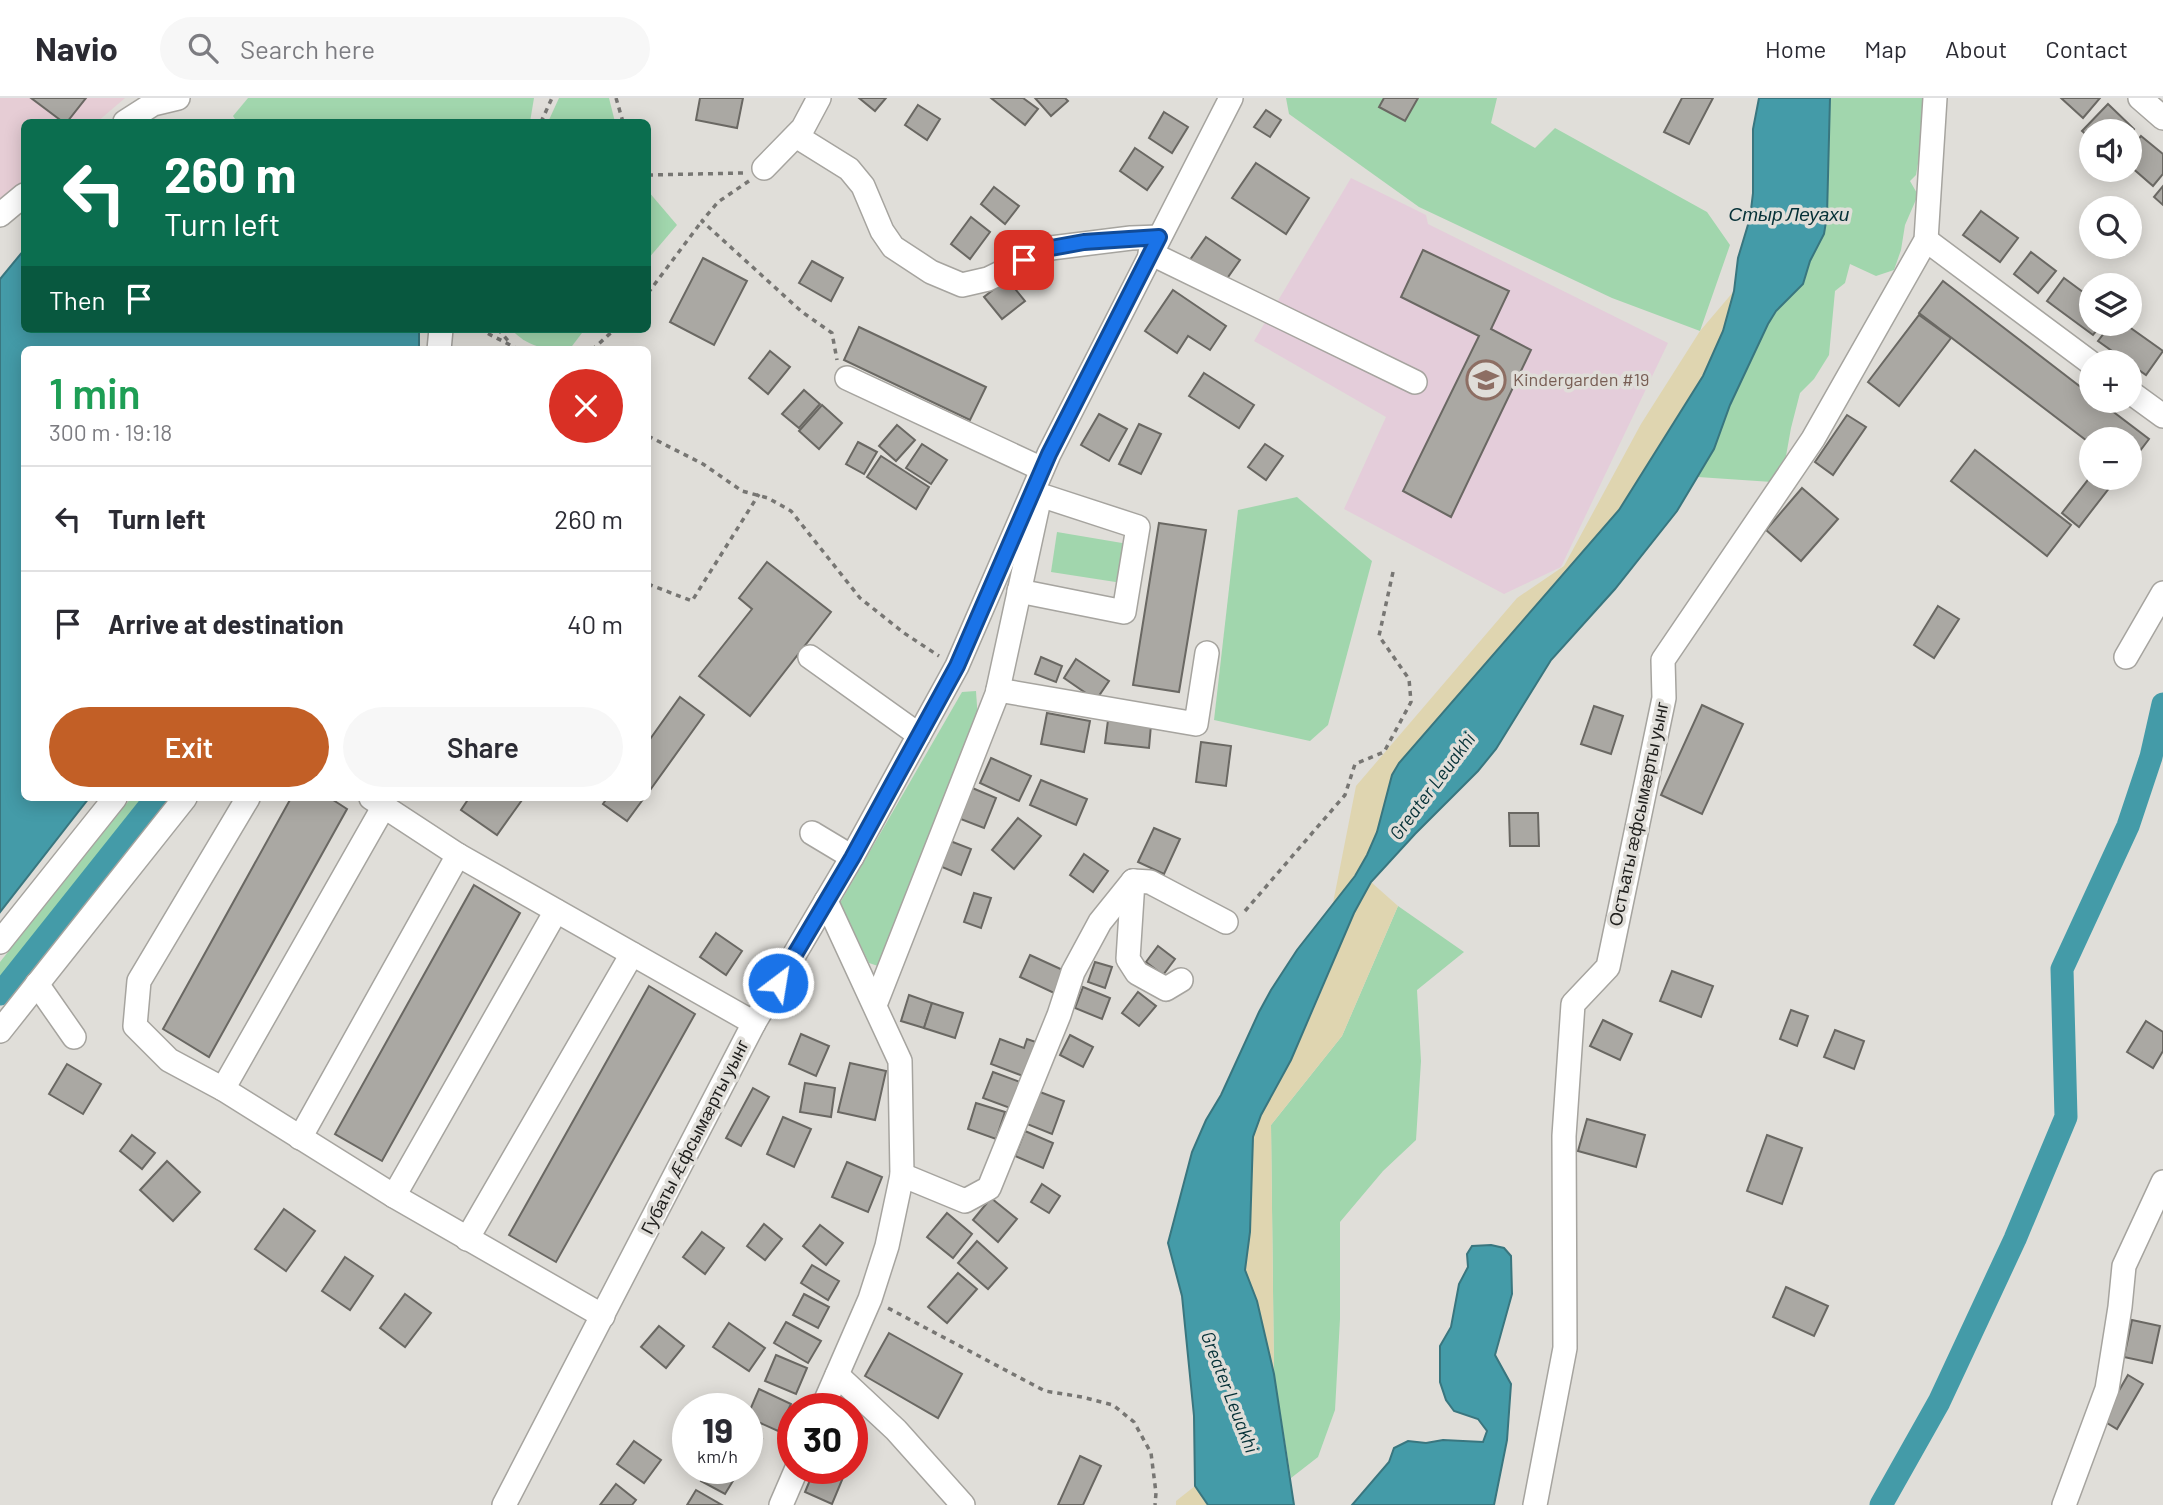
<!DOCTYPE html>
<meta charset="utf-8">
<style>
:root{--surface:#fff;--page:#f7f7f7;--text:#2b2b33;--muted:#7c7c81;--line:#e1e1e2;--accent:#c25f26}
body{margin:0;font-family:Barlow,sans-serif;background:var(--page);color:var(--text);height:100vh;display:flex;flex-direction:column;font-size:26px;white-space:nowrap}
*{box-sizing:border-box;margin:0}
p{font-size:23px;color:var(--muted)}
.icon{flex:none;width:38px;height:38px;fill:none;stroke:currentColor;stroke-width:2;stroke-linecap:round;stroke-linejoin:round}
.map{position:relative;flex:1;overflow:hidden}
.drawer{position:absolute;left:21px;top:248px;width:630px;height:455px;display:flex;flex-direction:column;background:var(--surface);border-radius:10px;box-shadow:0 4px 18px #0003}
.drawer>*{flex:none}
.top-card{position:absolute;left:21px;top:21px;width:630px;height:214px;border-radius:10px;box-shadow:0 4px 18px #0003;background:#0b6e4f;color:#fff;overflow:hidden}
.fabs{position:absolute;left:2079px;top:21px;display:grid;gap:14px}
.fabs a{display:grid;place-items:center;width:63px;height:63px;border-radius:50%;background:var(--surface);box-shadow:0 4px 18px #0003;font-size:35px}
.speed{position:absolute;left:672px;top:1295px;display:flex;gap:14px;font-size:35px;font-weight:700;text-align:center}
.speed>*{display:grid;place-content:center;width:91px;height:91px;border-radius:50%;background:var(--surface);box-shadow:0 4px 18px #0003;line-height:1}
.speed small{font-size:18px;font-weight:400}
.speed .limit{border:10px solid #d22;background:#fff;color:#111}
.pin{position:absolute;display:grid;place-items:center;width:60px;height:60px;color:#fff;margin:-30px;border-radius:14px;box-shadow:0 4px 10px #0006}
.me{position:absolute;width:77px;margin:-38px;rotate:31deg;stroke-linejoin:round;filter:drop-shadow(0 0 5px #0008)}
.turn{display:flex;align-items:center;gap:24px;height:147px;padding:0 28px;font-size:32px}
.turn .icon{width:91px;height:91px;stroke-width:2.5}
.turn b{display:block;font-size:49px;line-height:60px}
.then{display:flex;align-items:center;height:66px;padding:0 28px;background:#0003;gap:14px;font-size:26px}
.round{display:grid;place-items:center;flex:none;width:74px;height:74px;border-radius:37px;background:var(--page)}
.headline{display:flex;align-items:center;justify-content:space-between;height:119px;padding:0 28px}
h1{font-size:42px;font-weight:600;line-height:52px;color:#1e9e55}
.button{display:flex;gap:14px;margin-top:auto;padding:14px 28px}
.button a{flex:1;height:80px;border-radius:42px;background:var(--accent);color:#fff;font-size:28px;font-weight:600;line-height:80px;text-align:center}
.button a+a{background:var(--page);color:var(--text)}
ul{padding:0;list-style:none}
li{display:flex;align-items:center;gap:21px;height:105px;padding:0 28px;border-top:2px solid var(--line)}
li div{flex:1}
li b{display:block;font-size:26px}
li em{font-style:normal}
header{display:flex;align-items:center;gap:42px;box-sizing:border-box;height:98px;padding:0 35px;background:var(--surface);border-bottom:2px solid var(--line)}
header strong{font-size:33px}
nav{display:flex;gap:38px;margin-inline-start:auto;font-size:24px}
.search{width:490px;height:63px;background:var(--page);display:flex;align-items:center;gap:18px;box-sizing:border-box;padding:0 24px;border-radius:38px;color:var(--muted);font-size:26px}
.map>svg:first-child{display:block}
.industrial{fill:#e6cdd5}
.education{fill:#e4cdda}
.green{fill:#a1d6ad}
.sand{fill:#dfd5b0}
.water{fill:#449ba8;stroke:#39767f;stroke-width:2}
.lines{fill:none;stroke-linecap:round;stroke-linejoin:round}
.canal{stroke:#449ba8;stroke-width:23}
.building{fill:#aaa8a3;stroke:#6a6863;stroke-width:2}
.minor-casing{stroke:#a6a49f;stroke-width:26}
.path{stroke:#777673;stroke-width:3.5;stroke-dasharray:5 5;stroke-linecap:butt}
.minor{stroke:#fff;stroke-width:23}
.route-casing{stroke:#114b97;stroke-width:18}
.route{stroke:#1a73e8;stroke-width:12}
.labels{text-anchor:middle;stroke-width:7;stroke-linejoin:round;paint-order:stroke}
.education-label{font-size:18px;fill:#785e54;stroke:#e0ded9;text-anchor:start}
.street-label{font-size:18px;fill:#20201e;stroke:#e0ded9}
.water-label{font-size:19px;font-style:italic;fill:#043036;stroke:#e0ded9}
</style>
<header>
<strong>Navio</strong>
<div class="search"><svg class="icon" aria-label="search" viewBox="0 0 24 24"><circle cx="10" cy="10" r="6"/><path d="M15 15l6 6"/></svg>Search here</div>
<nav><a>Home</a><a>Map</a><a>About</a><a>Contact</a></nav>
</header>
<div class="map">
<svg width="2163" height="1407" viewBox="0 0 2163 1407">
<rect width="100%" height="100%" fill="#e0ded9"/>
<path class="industrial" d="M0 0H125L97 24H24V86L0 107Z"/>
<path class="education" d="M1351 80 1426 117 1428 126 1668 245 1561 469 1504 496 1344 411 1386 319 1254 243Z"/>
<g class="green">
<path d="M248 0H534L530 24H237L233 18Z"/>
<path d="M559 0H609L615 24H548Z"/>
<path d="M1286 0H1497L1491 25 1535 50 1555 30 1707 114 1730 147 1700 233 1612 200 1419 109 1289 16Z"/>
<path d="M1830 0H1923L1926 20 1916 77 1910 83 1918 97 1905 127 1901 152 1894 172 1876 178 1850 166 1845 185 1835 193 1829 257 1814 281 1800 295 1791 330 1786 358 1772 384 1698 379 1714 351 1730 307 1768 226 1776 213 1803 186 1810 163 1824 136 1827 118Z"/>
<path d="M648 93 677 127 648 161Z"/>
<path d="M511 231H585L569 252C546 252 527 249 511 231Z"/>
<path d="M1297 399 1372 463 1328 627 1310 643 1214 622 1238 412Z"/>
<path d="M1057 434 1128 446 1122 485 1051 474Z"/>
<path d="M976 593 978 623 884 870 869 865 840 805 962 594Z"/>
<path d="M131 700H143L0 879V864Z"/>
<path d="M1398 808 1464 854 1417 892 1421 963 1416 1042 1383 1073 1340 1124V1221L1335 1312 1318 1359 1291 1380 1274 1276 1271 1027 1342 938Z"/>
</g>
<g class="sand">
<path d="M1734 193 1723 233 1703 278 1619 412 1399 665C1387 694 1382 726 1368 754 1360 773 1346 789 1333 805L1356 688 1517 500 1564 468 1641 326 1700 233Z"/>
<path d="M1371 784 1398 808 1342 938 1271 1027 1274 1276 1257 1203 1245 1172 1250 1134 1253 1039 1261 1017 1291 962 1314 911 1354 815Z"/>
<path d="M1195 1388 1208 1407H1176V1403Z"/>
</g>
<g class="water">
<path d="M1759 0H1830L1827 118 1824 136 1810 163 1803 186 1776 213 1768 226 1730 307 1714 351 1677 413 1615 491 1551 562 1496 651 1478 673 1415 736 1371 784 1354 815 1291 962 1261 1017 1253 1039 1250 1134 1245 1172 1257 1203 1274 1276 1294 1407H1208L1195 1388 1194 1318 1182 1198 1168 1145 1192 1054 1206 1022 1221 997 1259 914 1271 892 1297 852 1355 778 1367 757 1377 734 1392 677 1399 665 1619 412 1703 278 1723 233 1734 193 1738 160 1750 120 1753 95V31Z"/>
<path d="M24 152V231H419V252H24V700H89L0 814V181Z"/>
<path d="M1491 1147 1504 1150 1511 1158 1512 1196 1495 1257 1511 1286 1507 1342 1494 1407H1352L1389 1364 1394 1350 1408 1343 1426 1345 1443 1342 1483 1344 1487 1333 1478 1321 1454 1313 1446 1302 1440 1284V1248L1451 1229 1459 1186 1468 1169 1467 1156 1472 1148Z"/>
</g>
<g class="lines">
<g class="canal">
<path d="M0 896 156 700"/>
<path d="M1881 1407 1939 1304 2015 1141 2066 1019 2062 871 2128 728 2151 659 2163 606"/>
</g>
</g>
<g class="building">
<path d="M31 0H86L67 24H63Z"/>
<path d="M700 0H743L737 30 696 22Z"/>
<path d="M859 0H886L875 13Z"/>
<path d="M991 0H1023L1038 11 1025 27Z"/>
<path d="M1035 0H1065L1068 3 1051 18Z"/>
<path d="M1384 0H1418L1405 23 1379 9Z"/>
<path d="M1682 0H1713L1689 46 1664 34Z"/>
<path d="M2061 0H2100L2083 20Z"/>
<path d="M2108 6 2134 31 2130 36V33H2091V41L2082 33Z"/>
<path d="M918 7 940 21 927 42 905 27Z"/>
<path d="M1266 12 1281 22 1270 39 1254 29Z"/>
<path d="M1164 14 1188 29 1172 55 1149 40Z"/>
<path d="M2141 38 2163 56V76L2153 88 2130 68V51Z"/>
<path d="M1135 50 1163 69 1147 92 1120 73Z"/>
<path d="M1256 65 1309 100 1286 136 1232 100Z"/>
<path d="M2163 88V107L2154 99Z"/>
<path d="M994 89 1019 108 1005 126 981 106Z"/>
<path d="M1981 113 2018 140 2000 164 1963 137Z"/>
<path d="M971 119 990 134 970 161 951 146Z"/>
<path d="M1206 139 1240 162 1221 189 1187 166Z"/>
<path d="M1423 152 1509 193 1491 231 1531 252 1451 419 1403 393 1479 238 1401 199Z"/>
<path d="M2031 154 2056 173 2038 195 2014 176Z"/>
<path d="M703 160 747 183 714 247 670 224Z"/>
<path d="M812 163 843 180 831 203 799 185Z"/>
<path d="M2064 180 2091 200V226H2102L2093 237 2047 203Z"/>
<path d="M1007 181 1025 203 1002 221 984 199Z"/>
<path d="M1943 183 2091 297V303H2099L2149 341 2130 366V341H2091V346L1919 215Z"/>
<path d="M1173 192 1226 228 1210 252 1188 238 1177 255 1145 233Z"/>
<path d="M1919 217 1951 240 1899 308 1868 284Z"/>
<path d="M2111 226H2125L2163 253 2146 277 2098 243Z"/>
<path d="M859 229 986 289 970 322 844 262Z"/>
<path d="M770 253 790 269 768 296 749 280Z"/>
<path d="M1204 275 1254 307 1239 330 1189 298Z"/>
<path d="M804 292 820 306 799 330 782 316Z"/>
<path d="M822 307 842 325 819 351 799 333Z"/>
<path d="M1099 316 1127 331 1109 363 1081 347Z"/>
<path d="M1847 317 1866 329 1833 377 1815 364Z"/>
<path d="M1139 326 1161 336 1141 376 1119 366Z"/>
<path d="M897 327 915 342 896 363 879 348Z"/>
<path d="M858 344 877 354 864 376 846 366Z"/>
<path d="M922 346 947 362 931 386 906 370Z"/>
<path d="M1265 346 1283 358 1266 382 1248 369Z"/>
<path d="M1975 352 2071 427 2047 458 1951 383Z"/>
<path d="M881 358 929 389 916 411 867 379Z"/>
<path d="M2091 378V380H2117L2079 429 2062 415Z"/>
<path d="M1802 390 1838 421 1801 463 1766 432Z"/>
<path d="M1159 425 1206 432 1179 594 1133 587Z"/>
<path d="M767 464 831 514 750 618 699 578 752 511 739 500Z"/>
<path d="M1938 508 1959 521 1934 560 1914 547Z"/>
<path d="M1041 559 1062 568 1056 584 1035 576Z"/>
<path d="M1076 561 1109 583 1096 602 1064 580Z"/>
<path d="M680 599 704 617 648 695V644Z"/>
<path d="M1702 607 1743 626 1702 716 1661 697Z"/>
<path d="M1594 608 1623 618 1611 656 1581 646Z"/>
<path d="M1047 615 1090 623 1084 654 1041 646Z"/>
<path d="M1108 622 1151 627 1149 650 1105 645Z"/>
<path d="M1201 644 1231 648 1226 688 1196 684Z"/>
<path d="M991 660 1031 678 1019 703 980 685Z"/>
<path d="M1041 682 1087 701 1076 727 1030 707Z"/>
<path d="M970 689 996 700 984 730 958 720Z"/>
<path d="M291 700H330L347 711 209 959 163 931Z"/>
<path d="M469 700H519L522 702 497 737 461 712Z"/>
<path d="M607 700H644L627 723 603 706Z"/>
<path d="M1509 715H1538L1539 748H1510Z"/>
<path d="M1018 720 1041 738 1014 771 992 752Z"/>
<path d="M1154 730 1180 741 1164 776 1138 764Z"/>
<path d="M945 741 971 751 961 777 935 766Z"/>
<path d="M1084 756 1108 773 1093 794 1070 777Z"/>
<path d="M474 787 520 815 382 1063 335 1036Z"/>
<path d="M974 795 991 800 981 830 964 824Z"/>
<path d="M716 835 742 853 726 877 700 859Z"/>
<path d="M1158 848 1175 861 1163 877 1146 864Z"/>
<path d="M1030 857 1065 873 1054 895 1020 879Z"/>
<path d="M1095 864 1112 869 1105 890 1088 884Z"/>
<path d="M1672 873 1713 888 1701 919 1660 903Z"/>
<path d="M649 888 695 916 556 1164 509 1137Z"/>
<path d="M1083 889 1110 900 1102 921 1075 910Z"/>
<path d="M1138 894 1156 908 1139 928 1122 915Z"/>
<path d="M909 897 932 905 924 930 901 923Z"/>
<path d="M932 905 963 915 955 940 924 930Z"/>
<path d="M1791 912 1808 918 1797 948 1780 941Z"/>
<path d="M1603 922 1632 936 1620 962 1590 948Z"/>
<path d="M2146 923 2163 934V953L2153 970 2127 954Z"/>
<path d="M1835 932 1864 943 1854 971 1824 959Z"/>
<path d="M801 936 829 948 816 978 789 966Z"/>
<path d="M1070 937 1093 949 1083 969 1060 957Z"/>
<path d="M1000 941 1024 950 1027 941 1036 944 1023 978 991 966Z"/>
<path d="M850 965 886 973 875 1022 838 1014Z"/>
<path d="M67 966 101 986 83 1016 49 996Z"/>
<path d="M993 974 1020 984 1010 1010 983 1000Z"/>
<path d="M805 985 835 990 831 1019 800 1014Z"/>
<path d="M753 990 769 999 741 1048 726 1040Z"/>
<path d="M1040 994 1064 1003 1052 1036 1027 1026Z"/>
<path d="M976 1005 1005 1014 996 1041 968 1031Z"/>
<path d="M783 1019 811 1031 794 1069 767 1056Z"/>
<path d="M1587 1021 1645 1037 1636 1069 1578 1053Z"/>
<path d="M1025 1033 1053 1045 1043 1070 1015 1058Z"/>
<path d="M132 1037 155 1055 142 1071 120 1053Z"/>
<path d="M1767 1037 1802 1050 1782 1106 1747 1093Z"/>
<path d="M167 1063 200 1094 173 1123 140 1092Z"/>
<path d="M847 1064 882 1079 868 1114 832 1099Z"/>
<path d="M1042 1086 1060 1098 1049 1115 1031 1104Z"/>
<path d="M991 1100 1017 1121 998 1144 973 1122Z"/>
<path d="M284 1111 315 1133 286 1173 255 1151Z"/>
<path d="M947 1115 972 1136 953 1160 927 1139Z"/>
<path d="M764 1126 782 1141 765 1162 747 1148Z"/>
<path d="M820 1127 843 1145 826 1167 803 1148Z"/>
<path d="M702 1134 724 1150 705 1176 683 1159Z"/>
<path d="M977 1143 1007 1170 988 1191 958 1165Z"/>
<path d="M345 1159 373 1178 350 1212 322 1193Z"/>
<path d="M812 1167 839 1183 828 1202 801 1185Z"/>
<path d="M958 1175 977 1191 947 1225 928 1209Z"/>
<path d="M1786 1189 1828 1208 1814 1238 1773 1219Z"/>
<path d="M405 1196 431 1215 405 1249 380 1230Z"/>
<path d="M804 1196 829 1209 818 1230 793 1217Z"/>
<path d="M2132 1222 2160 1228 2152 1265 2124 1259Z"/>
<path d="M786 1224 821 1243 808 1265 774 1245Z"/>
<path d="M729 1225 765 1250 749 1273 713 1249Z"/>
<path d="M659 1228 684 1248 666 1270 641 1249Z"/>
<path d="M889 1235 962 1276 938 1320 865 1278Z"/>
<path d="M776 1257 807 1270 796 1296 765 1283Z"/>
<path d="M2128 1277 2143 1286 2117 1331 2102 1322Z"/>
<path d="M759 1291 791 1306 778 1333 747 1319Z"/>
<path d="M852 1324 864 1330 852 1359Z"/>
<path d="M747 1331 762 1341 747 1363Z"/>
<path d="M634 1343 661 1362 644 1385 617 1366Z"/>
<path d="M1080 1358 1101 1368 1083 1407H1058Z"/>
<path d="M708 1370H735L739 1373 725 1396 701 1383Z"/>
<path d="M815 1370H847L832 1406 805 1394Z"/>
<path d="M616 1386 636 1402 632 1407H600Z"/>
<path d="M696 1392 722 1407H687Z"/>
</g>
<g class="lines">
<g class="minor-casing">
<g id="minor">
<path d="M2140 0 2163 20"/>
<path d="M125 24 153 6 178 0"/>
<path d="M796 38 849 71 863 88 882 133 893 149 931 174 962 187 988 181 1051 150 1131 140 1159 139"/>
<path d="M764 70 803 30 819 0"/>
<path d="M0 117 24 97"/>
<path d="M1926 142 2091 265"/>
<path d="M1150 155 1415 284"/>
<path d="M439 252 441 231"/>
<path d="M847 280 1042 371"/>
<path d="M2130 294 2163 318"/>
<path d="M1019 493 1124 514 1138 429 1040 397"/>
<path d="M810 559 919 637"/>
<path d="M2126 559 2163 495"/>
<path d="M998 592 1196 626 1207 555"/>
<path d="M248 700 139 883 135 928 169 962 223 991 394 1098 603 1218"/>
<path d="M371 700 458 757 754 925"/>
<path d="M812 735 852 759"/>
<path d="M1133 783 1128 861 1137 875 1166 891 1181 882"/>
<path d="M0 844 115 700"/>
<path d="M37 886 74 939"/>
<path d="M875 907 997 596 1038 407"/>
<path d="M0 933 185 700"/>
<path d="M223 991 384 708"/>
<path d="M300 1040 458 757"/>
<path d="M902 1077 965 1103 989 1090 1059 917 1073 874 1100 824 1133 783 1150 784 1226 824"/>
<path d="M394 1098 556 813"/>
<path d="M467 1141 632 856"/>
<path d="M837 1277 896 1332 963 1407"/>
<path d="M822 1311 870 1201 887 1148 902 1077 900 963 826 803"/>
<path d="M504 1407 754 925 852 759 957 568 1049 356 1231 0"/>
<path d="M781 1407 797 1370"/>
<path d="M1535 1407 1565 1250 1564 1038 1573 906 1608 869 1664 600 1663 562 1813 341 1926 142 1935 0"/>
<path d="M2064 1407 2107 1291 2120 1209 2124 1168 2163 1084"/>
</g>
</g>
<g class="path">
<path d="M616 0 623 24"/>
<path d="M541 24 552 0"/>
<path d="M648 77 743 75"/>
<path d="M749 83 718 104 702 123 802 214 832 235 837 262"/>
<path d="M648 195 702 123"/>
<path d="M479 231 520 252"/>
<path d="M498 231 510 245"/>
<path d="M592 252 615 231"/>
<path d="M648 338 703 366 742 393 768 400 791 413 860 500 904 535 939 558"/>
<path d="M648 486 692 503 759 396"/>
<path d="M1245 813 1345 697 1355 666 1384 654 1411 604 1409 581 1379 538 1393 474"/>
<path d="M888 1210 1045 1293 1082 1299 1113 1307 1134 1324 1151 1355 1156 1395 1155 1407"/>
</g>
<use href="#minor" class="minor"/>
</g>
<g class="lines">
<g class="route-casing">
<path id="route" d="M778 885 852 760 957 568 1049 356 1159 139 1084 144 1051 150 1024 162"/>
</g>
<use href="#route" class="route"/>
</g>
<defs>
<g id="school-ring" transform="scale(2.0125)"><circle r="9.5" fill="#e0ded9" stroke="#8d6e63" stroke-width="1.5"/><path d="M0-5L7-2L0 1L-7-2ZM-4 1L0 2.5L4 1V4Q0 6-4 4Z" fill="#8d6e63"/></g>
</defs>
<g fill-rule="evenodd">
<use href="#school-ring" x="1486" y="282"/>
</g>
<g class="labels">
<g class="education-label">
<text x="1513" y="288">Kindergarden #19</text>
</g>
<g class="street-label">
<text transform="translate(1639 716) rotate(-78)" y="6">Остъаты æфсымæрты уынг</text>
<text transform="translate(695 1039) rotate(-63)" y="6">Губаты Æфсымæрты уынг</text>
</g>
<g class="water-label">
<text x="1789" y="123">Стыр Леуахи</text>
<text transform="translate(1432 688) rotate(-53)" y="7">Greater Leuakhi</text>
<text transform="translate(1230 1294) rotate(69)" y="7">Greater Leuakhi</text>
</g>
</g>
</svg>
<div class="fabs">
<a><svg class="icon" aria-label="sound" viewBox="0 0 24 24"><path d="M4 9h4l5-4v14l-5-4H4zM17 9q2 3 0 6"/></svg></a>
<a><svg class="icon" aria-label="search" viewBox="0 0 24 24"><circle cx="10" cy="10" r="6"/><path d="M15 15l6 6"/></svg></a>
<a><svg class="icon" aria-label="layers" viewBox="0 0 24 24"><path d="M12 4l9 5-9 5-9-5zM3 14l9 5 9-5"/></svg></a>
<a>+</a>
<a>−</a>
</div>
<div class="speed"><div>19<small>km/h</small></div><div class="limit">30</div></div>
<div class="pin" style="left:1024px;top:162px;background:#d93025"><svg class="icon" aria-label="arrive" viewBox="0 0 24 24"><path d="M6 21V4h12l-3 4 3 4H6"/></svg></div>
<svg class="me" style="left:778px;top:885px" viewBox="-20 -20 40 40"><circle r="17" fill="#1a73e8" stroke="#fff" stroke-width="3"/><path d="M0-11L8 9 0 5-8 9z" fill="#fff"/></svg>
<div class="top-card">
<div class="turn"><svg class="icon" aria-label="left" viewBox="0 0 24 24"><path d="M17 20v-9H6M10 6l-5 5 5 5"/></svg><div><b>260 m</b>Turn left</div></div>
<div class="then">Then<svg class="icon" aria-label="arrive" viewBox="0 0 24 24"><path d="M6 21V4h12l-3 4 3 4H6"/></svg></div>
</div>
<section class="drawer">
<div class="headline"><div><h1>1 min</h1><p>300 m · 19:18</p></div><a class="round" style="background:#d93025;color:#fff"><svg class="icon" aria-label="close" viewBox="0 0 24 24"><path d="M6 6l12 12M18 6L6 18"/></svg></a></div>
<ul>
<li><svg class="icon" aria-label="left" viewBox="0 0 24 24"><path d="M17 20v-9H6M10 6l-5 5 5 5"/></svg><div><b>Turn left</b></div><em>260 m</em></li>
<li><svg class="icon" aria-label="arrive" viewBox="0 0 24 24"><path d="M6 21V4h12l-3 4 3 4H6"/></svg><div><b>Arrive at destination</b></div><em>40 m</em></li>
</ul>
<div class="button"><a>Exit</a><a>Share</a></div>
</section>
</div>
